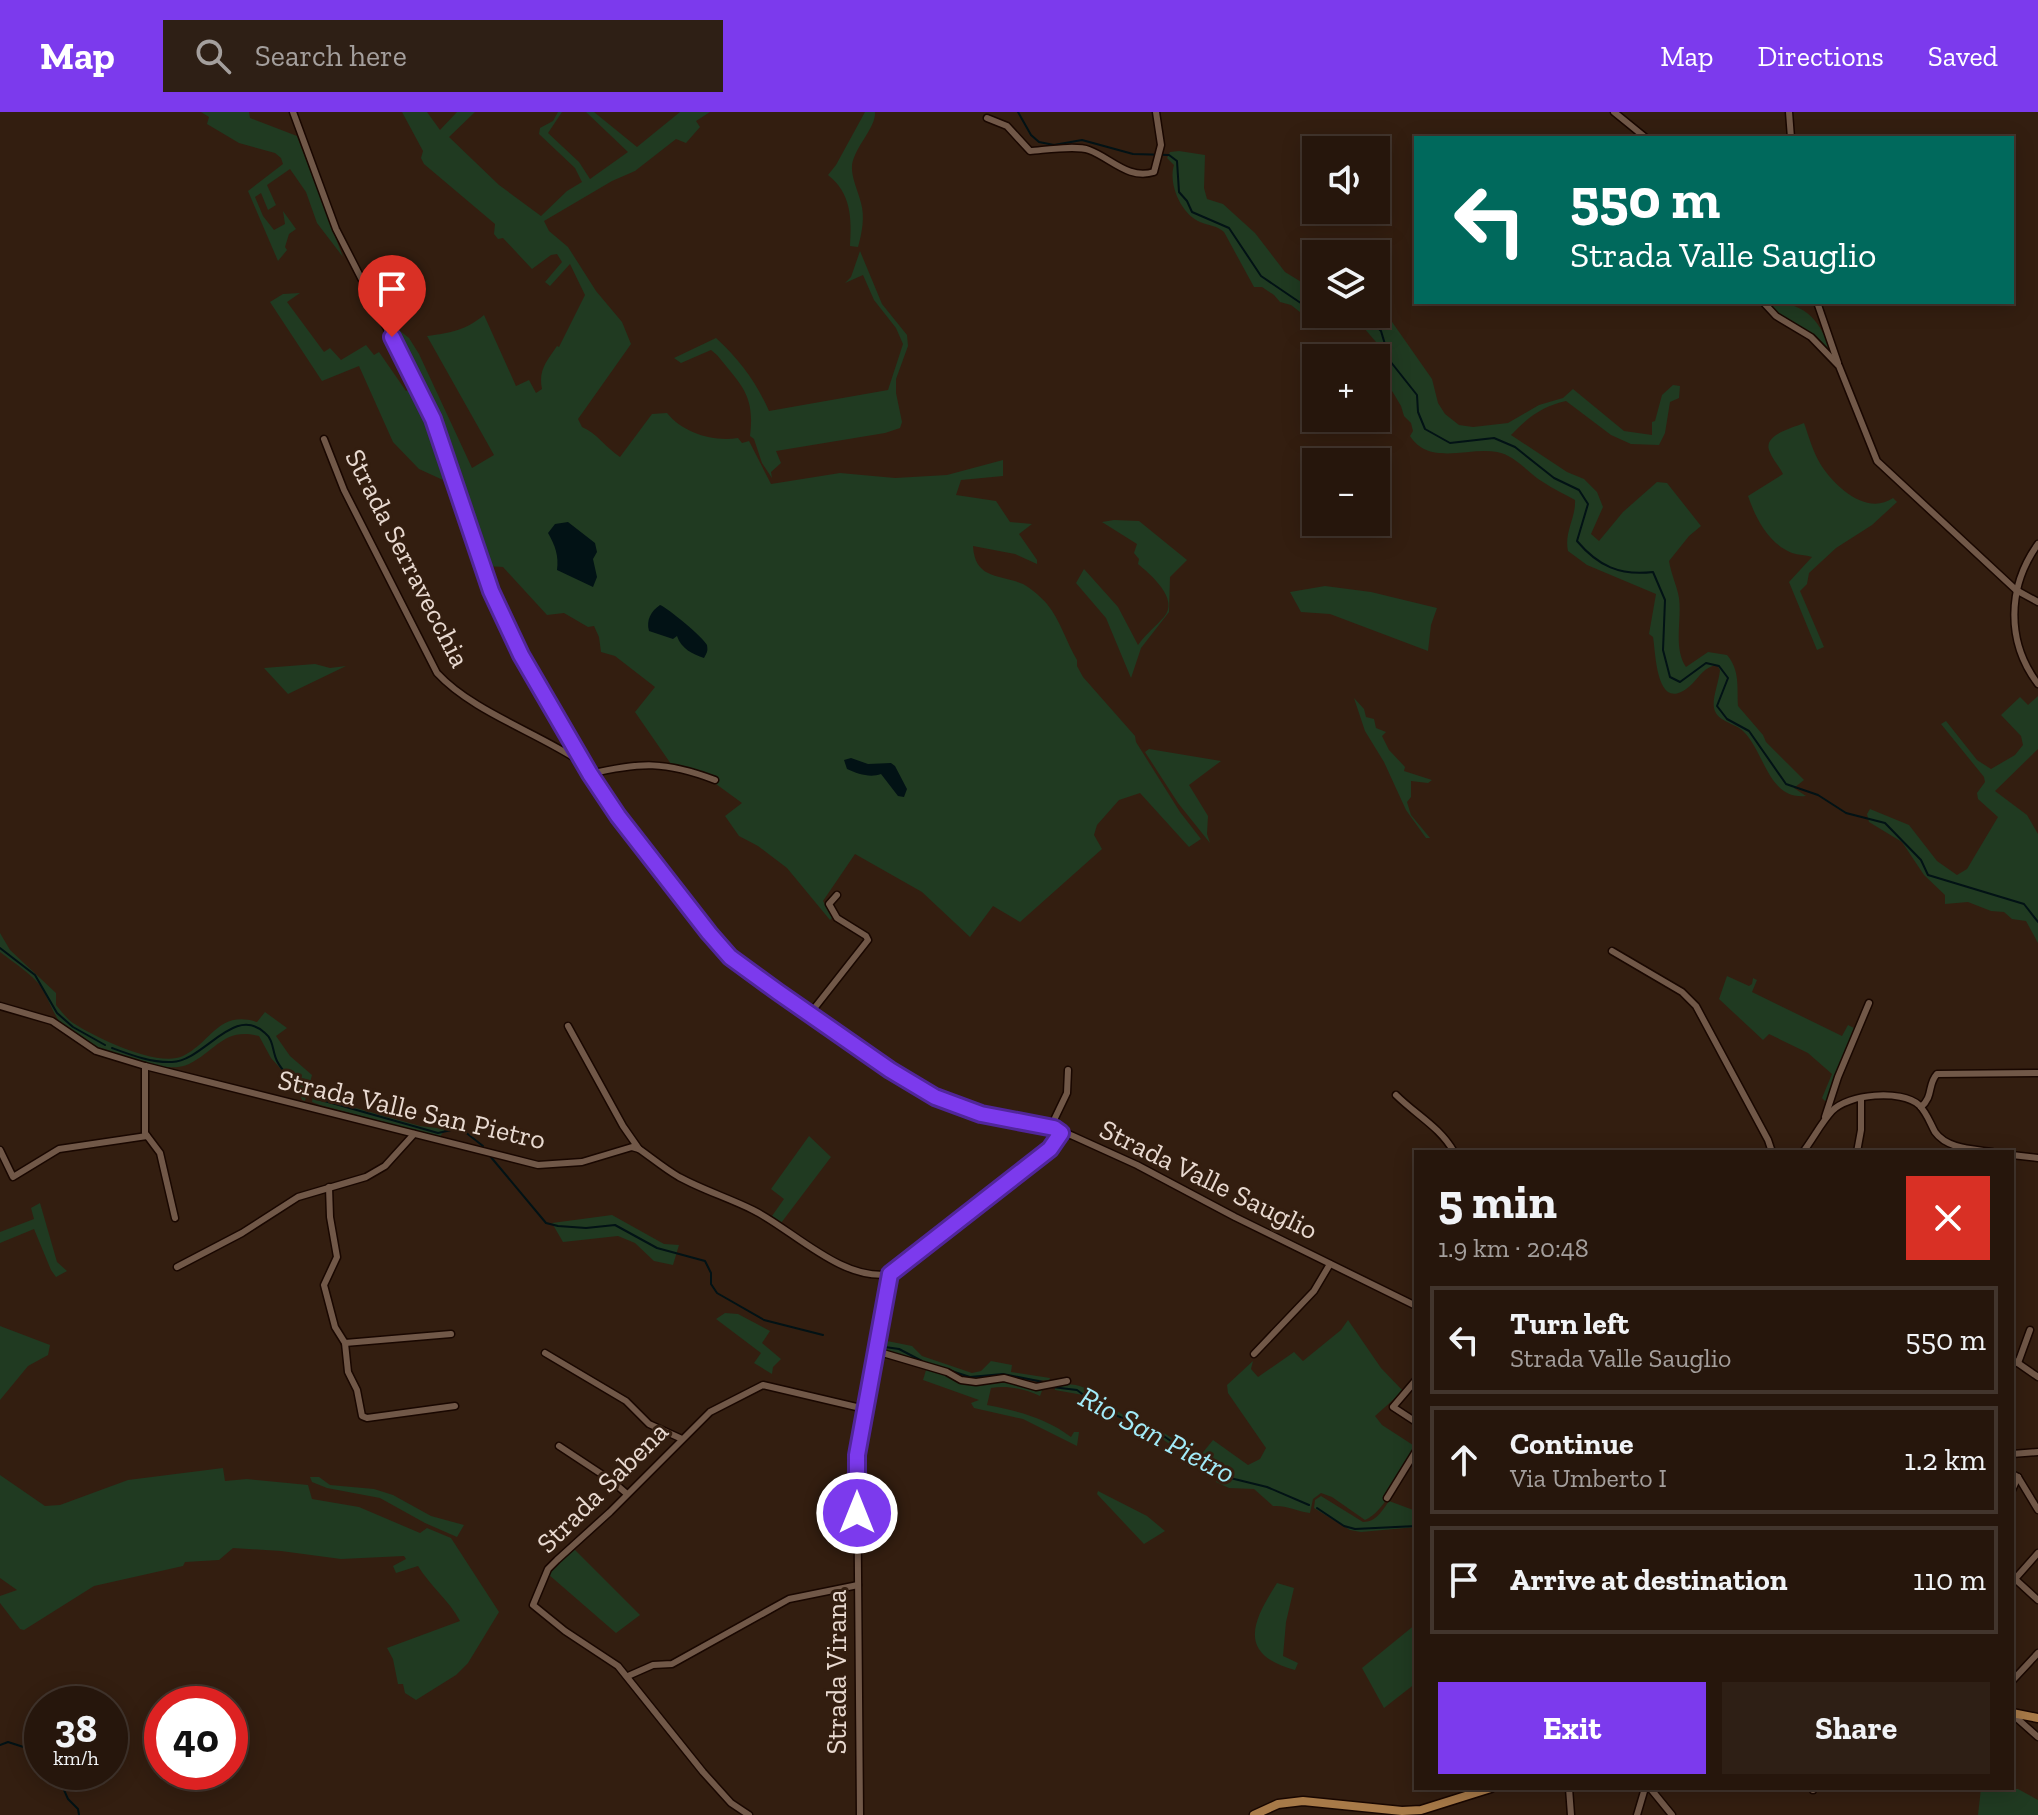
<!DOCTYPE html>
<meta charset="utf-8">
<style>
:root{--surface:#26160c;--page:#2e1f15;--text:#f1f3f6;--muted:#a49f9d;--line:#42352d;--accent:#7c3aed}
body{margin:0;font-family:"Zilla Slab",serif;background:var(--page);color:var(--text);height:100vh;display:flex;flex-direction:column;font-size:30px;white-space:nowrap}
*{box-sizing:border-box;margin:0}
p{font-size:26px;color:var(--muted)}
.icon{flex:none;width:44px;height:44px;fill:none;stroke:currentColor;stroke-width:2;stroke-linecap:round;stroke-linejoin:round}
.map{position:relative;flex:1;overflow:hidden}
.details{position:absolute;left:1414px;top:1038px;width:600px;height:640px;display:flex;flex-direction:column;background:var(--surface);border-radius:0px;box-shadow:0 4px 20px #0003,0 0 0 2px var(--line)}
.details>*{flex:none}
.banner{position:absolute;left:1414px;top:24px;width:600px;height:168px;border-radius:0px;box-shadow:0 4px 20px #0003,0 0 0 2px var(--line);background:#00695c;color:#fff;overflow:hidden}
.buttons{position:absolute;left:1302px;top:24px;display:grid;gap:16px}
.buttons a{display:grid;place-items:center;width:88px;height:88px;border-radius:0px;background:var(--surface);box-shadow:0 4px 20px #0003,0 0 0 2px var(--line);font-size:40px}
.speed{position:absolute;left:24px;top:1574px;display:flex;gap:16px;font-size:40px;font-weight:700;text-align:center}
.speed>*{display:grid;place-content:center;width:104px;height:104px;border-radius:50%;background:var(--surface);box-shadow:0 4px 20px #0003,0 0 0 2px var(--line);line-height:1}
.speed small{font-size:20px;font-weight:400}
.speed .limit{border:12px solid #d22;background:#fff;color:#111}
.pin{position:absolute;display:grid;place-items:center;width:68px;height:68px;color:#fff;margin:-82px -34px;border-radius:50% 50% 50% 0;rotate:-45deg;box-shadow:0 0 8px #0007}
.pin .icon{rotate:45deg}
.me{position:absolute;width:88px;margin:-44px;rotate:0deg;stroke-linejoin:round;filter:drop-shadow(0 0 6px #0008)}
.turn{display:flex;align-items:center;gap:28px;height:168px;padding:0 24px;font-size:36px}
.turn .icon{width:104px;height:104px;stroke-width:2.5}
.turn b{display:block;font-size:56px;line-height:68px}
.round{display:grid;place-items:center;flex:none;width:84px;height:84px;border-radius:0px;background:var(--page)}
.overview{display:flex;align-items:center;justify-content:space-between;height:136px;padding:0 24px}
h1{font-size:48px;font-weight:800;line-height:60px}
.cta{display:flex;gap:16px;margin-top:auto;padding:16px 24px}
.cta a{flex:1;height:92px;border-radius:0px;background:var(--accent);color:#fff;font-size:32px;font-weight:800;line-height:92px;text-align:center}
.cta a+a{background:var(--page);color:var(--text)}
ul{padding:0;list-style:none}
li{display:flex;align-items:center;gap:24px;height:108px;margin:0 16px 12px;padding:0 8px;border:4px solid var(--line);border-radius:0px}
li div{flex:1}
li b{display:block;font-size:30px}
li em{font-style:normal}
header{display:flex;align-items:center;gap:48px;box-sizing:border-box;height:112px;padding:0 40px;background:var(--accent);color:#fff}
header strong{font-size:38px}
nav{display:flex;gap:44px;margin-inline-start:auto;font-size:28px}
.search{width:560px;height:72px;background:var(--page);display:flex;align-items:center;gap:20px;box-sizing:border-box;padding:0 28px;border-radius:0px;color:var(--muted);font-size:30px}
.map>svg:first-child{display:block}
.green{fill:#203a21}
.water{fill:#021215}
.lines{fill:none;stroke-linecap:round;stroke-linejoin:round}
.stream{stroke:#021215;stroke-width:2}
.minor-casing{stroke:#190700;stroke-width:9}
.major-casing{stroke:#190700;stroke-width:11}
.minor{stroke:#715848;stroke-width:6}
.major{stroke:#a87a48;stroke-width:8}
.route-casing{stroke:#51269a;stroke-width:20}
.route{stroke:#7c3aed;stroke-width:14}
.labels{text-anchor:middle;stroke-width:6;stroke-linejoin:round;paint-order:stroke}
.street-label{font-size:28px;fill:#e9dad1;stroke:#331e10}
.water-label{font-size:30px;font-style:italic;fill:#a2ebf9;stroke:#331e10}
</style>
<header>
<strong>Map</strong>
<div class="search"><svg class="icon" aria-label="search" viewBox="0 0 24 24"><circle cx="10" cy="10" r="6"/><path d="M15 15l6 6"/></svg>Search here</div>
<nav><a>Map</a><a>Directions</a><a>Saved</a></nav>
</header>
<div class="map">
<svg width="2038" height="1703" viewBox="0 0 2038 1703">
<rect width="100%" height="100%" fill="#331e10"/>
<g class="green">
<path d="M201 0H249L250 6 297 24 343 145 317 111 306 80 290 57 267 73 276 93 268 98 261 81 255 85 263 104 274 118 285 112 283 99 296 117 289 122 285 135 287 138 278 149 248 79 283 52 281 46 275 41 239 31 207 12 209 5Z"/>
<path d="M402 0H427L440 18 457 0H475L449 25 499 73 541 104 567 79 582 70 575 56 539 22 540 16 553 9 558 0H562L548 21 579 50 590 67 628 40 586 0H594L637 35 680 0H710L696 9 700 15 686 31 676 27 635 59 612 69 544 109 549 119 568 135 596 179 622 210 631 232 578 307 582 315C597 321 606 336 620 345L652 302 667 301C683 321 713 330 738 326L742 331 749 329 771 372 840 361 895 366 947 363 1003 348V364L961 368 956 383 996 389 1010 410 1032 412 1019 422 1037 448V452L1015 442 973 434C975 468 1000 462 1023 472 1032 477 1041 485 1047 492 1061 509 1066 530 1077 548V554L1083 565 1135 624 1136 630 1180 700 1201 727 1189 735 1140 681 1119 688 1097 713 1094 723 1102 737 1020 810 993 794 970 825 922 780 855 742 823 789 833 805 830 808 787 756 758 734 739 724 725 704 742 691 716 672V664L671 652 635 600 655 575 615 544 601 540 599 525 594 514 588 515 564 501 547 503 503 455 487 454 436 307 385 207 409 226 419 242 472 356 494 343 427 224C451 221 466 218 484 203L516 274 529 268 536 281 542 277C538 258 547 249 557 234L559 235 585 183 570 152 550 174 545 170 562 150 557 142 551 143 532 157 503 126 498 127 494 122 495 112 424 52 421 46 423 39Z"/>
<path d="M865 0H875C876 16 855 34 852 53 851 66 858 78 861 91 865 105 862 121 858 135L850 134C852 106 851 81 828 63L836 53Z"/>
<path d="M1179 39 1205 43 1204 76 1207 87 1223 92 1255 121 1285 160 1316 179V202H1376V197L1390 207 1432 267 1438 291 1445 302 1459 313 1473 315 1508 311 1539 293 1563 286 1573 277 1624 319 1652 323V310L1655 309 1662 283 1673 273 1680 274 1679 286 1670 290 1665 321 1659 333 1631 332 1611 323 1566 289C1543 294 1528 305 1511 323L1567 360 1584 367 1597 380 1603 395 1591 422 1599 429 1623 400 1657 370 1667 371 1701 414 1689 424 1669 449C1671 462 1677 474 1679 486 1682 508 1673 536 1686 555L1708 540 1727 543C1740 558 1737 575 1738 594L1763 623 1766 630 1804 668 1794 676 1806 684C1768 688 1765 640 1743 619 1735 611 1717 610 1714 596 1712 586 1719 570 1720 558L1717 553C1704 555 1700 564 1692 572 1656 606 1656 542 1653 525L1649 522 1656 482 1587 453 1568 439C1564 420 1576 406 1575 388 1565 382 1553 377 1543 370 1528 361 1515 343 1497 340 1468 335 1429 354 1410 324L1413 319 1411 311 1404 304 1401 294 1379 257 1376 230 1364 216H1354L1349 210 1342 211 1336 206 1320 203 1305 204 1291 193 1280 190 1274 183 1262 175H1254L1224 120C1216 113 1209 114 1200 110 1181 102 1168 72 1174 53L1167 46 1170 40Z"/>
<path d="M860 139 882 192 907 223 908 234 896 267V281L902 310 900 316 885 321 776 339 781 351 771 360 772 366 762 351 754 327 750 324C755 283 742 274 717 243L711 238 681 251 674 246 716 226C740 248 756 270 769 299L888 278 903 232 896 216 874 188 863 163 845 171 851 165Z"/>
<path d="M300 181 287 190 324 240 330 236 341 248 366 233 374 243 379 240 406 279 415 276 461 394 443 368 419 357 393 330 359 254 322 269 270 190 283 182Z"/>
<path d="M1766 190C1810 190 1820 210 1835 248L1812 224 1777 203Z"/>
<path d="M1804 311C1809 325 1813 340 1821 353 1835 375 1867 404 1893 386L1897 390 1872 413 1836 436 1809 461 1807 472 1800 479 1824 535 1817 538 1789 470 1812 445C1806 443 1798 443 1792 441 1768 431 1756 407 1748 384L1783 362C1779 354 1772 347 1769 338 1764 322 1793 316 1804 311Z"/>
<path d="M1114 408 1139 409 1187 448 1170 465 1169 500 1141 536 1131 566 1106 506 1076 471 1084 457 1118 495 1138 533C1146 522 1156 514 1164 505 1180 487 1150 462 1138 452L1139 447 1134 441 1137 432 1102 410Z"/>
<path d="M1325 474 1371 480 1437 496 1431 513 1428 539 1330 502 1301 500 1290 480Z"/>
<path d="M315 552 330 556 346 554 288 582 264 556Z"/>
<path d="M2038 584V637L1995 679 2027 703 2038 722V831L2026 809 2012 807 2004 800 1991 799 1968 790 1945 792V783L1924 763 1902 730 1869 710 1867 702 1870 697 1909 713 1937 749 1957 763 1967 757 1998 705 1978 687 1977 681 1985 670 1984 665 1941 612 1946 609 1977 648 1991 657 2015 643 2023 633 2021 624 2001 603 2020 585 2028 593Z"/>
<path d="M1354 586 1364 597 1366 605 1374 607 1376 616 1386 620 1382 624 1389 638 1405 655 1404 659 1432 668 1428 671 1411 669V685L1407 690 1411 703 1430 726H1426L1406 698 1384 650 1365 619Z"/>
<path d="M1149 637 1221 649 1189 673 1208 704 1207 722 1210 731 1178 691 1145 640Z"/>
<path d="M0 821 10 838 56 881V893C61 899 66 906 73 911 95 925 157 956 183 944 212 930 218 898 257 910L265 900 287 916 276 924 290 944 312 963 305 989 302 988 298 976 271 946 259 924C224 915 217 938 189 952 161 966 78 933 59 909 52 899 48 886 42 876 31 861 14 851 0 840Z"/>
<path d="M1727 864 1749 874 1752 872 1753 866 1757 868 1752 880 1842 924 1848 913 1854 916 1826 990 1822 986 1832 962 1808 941 1769 922 1763 928 1719 887Z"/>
<path d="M313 984 420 1014 445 1017 440 1025 320 993 312 990Z"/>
<path d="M809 1024 831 1045 781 1111 772 1104 784 1087 771 1077Z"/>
<path d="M40 1091 57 1150 67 1159 56 1165 51 1158 34 1117 0 1131V1120L34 1107 31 1096Z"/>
<path d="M612 1103 664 1132 679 1133 673 1153 654 1149 635 1131 618 1124 563 1130 552 1111Z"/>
<path d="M725 1201 738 1202 770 1219 762 1231 781 1247 773 1255 772 1262 754 1251 761 1241 716 1207Z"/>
<path d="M1348 1208 1381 1256 1403 1279 1375 1304 1382 1313 1416 1335V1339C1404 1358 1384 1401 1365 1408L1332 1385 1321 1381 1313 1387 1310 1401C1296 1399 1286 1393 1273 1394L1254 1377 1229 1376 1216 1370 1218 1366 1151 1319 1095 1296 1083 1283 1055 1278V1274C1087 1266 1099 1289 1122 1302 1135 1310 1150 1313 1162 1320 1175 1327 1186 1337 1200 1344L1213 1328 1248 1353 1260 1347 1266 1336 1228 1281 1227 1273 1253 1249 1251 1257 1258 1265 1294 1240 1303 1249 1341 1218Z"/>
<path d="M0 1214 50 1233 48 1243 28 1254 0 1288Z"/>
<path d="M882 1228 912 1234 922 1244 972 1261 981 1259 991 1249 1012 1253 1011 1260 1050 1266 1049 1269 1013 1265H992L978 1268 884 1239 880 1237Z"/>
<path d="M926 1258 938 1259 960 1268 991 1269 1043 1276 1040 1284C1025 1277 1007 1273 991 1276L987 1293C1018 1299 1046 1306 1071 1325L1074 1320H1079L1077 1334 1023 1307 974 1296 971 1291 979 1288 923 1268Z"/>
<path d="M223 1356 225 1369 247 1367 308 1373 312 1387 359 1395 420 1421 427 1416 451 1426 499 1500 468 1551 456 1563 416 1588 405 1581 403 1572H398L393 1547 387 1536 460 1509C449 1488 430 1474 418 1454L396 1461 393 1454 406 1447 404 1444 341 1447 281 1439 233 1436 219 1448 185 1450 183 1454 94 1474 24 1518 20 1517 0 1491V1484L17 1478 0 1466V1363L45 1394 60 1393 128 1368Z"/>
<path d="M310 1365H319L330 1373 374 1377 393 1383 431 1404 464 1413 457 1425 425 1411 380 1386 327 1376 312 1370Z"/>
<path d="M1098 1379 1147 1404 1165 1419 1144 1432 1097 1382Z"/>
<path d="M1321 1384 1363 1410C1376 1410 1382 1399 1389 1389L1416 1399V1415L1361 1420 1350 1418 1314 1396 1315 1388Z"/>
<path d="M573 1436 640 1503 616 1521 548 1462Z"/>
<path d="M1277 1471 1294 1476 1286 1510 1283 1544 1298 1551 1295 1558C1236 1542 1253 1509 1277 1471Z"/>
<path d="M1416 1512V1571L1384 1596 1362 1556Z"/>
<path d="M1981 1676 2018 1677 2038 1688V1703H1978Z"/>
</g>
<g class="water">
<path d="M568 410 595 431 597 440 593 447 597 465 593 475 557 458C559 444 555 433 548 421L555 412Z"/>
<path d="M660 493C668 496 704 526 707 533 708 540 707 540 704 546 693 542 681 537 677 524L673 527 649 519C646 508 651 499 660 493Z"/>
<path d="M851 646 868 652 891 651 895 654 907 677 904 685 898 684 881 662C870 666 858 662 847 657L844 648Z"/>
</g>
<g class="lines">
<g class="stream">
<path d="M1018 0 1031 23 1039 30 1054 33 1082 28 1133 42 1169 43 1177 49 1179 80 1187 89 1192 100 1229 116 1261 164 1311 198 1316 199"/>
<path d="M1345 202 1366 204 1381 219 1390 249 1417 283 1418 300 1425 317 1450 331 1494 326 1515 335 1554 366 1579 378 1588 392 1577 429C1598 454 1620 464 1653 460L1665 488 1663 538 1670 565 1680 570 1706 551 1719 554 1728 566 1717 594 1727 607 1749 619 1786 672 1818 683 1846 701 1885 711 1921 748 1928 763 2024 792 2038 810"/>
<path d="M0 836 35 863 57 901 73 915 105 933"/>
<path d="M112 936C131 943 152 951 172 950 204 949 234 892 265 921 274 928 272 939 277 949 283 961 296 972 305 981"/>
<path d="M314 986 438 1021 460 1016 483 1034"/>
<path d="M490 1044 546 1111 558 1114 586 1116 615 1113 657 1136 705 1149 711 1161V1172L717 1181 764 1208 823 1223"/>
<path d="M885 1235 899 1237 922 1249"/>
<path d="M936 1254 970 1265 1003 1262 1043 1270"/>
<path d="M1052 1275 1077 1278 1102 1297 1165 1325 1222 1364 1267 1375 1309 1393"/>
<path d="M1317 1396 1344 1414 1355 1417 1416 1414"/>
<path d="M0 1633 8 1630 42 1641"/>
<path d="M56 1660 68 1687 78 1697 79 1703"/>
</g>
<g class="minor-casing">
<g id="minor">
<path d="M293 0 336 117 433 307 491 479 521 543 590 662 618 704 730 845 834 920 935 985 981 1002 1054 1016 1073 1024 1137 1053 1235 1105 1416 1194"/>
<path d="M1614 0 1646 26"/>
<path d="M1789 0 1791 26"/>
<path d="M987 6 1007 14 1030 39C1045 38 1076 33 1089 38 1111 46 1128 68 1154 60L1161 33 1156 0"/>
<path d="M1763 190 1776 204 1811 225 1839 254 1877 349 2016 478 2038 490"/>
<path d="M1817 190 1838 251"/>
<path d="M324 327 344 378 437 561C472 599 536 620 581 650"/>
<path d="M2038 432C2007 475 2006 530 2038 572"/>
<path d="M590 662C640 650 665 649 715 668"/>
<path d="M1612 839 1682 880 1696 894 1768 1028 1772 1040"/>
<path d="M0 894 52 909 96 939 145 954 538 1053 582 1050 632 1035 639 1037C652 1046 665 1057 679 1065 703 1078 729 1086 753 1098 792 1117 842 1170 890 1162"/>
<path d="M809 903 868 828 866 824 837 806 829 792 837 783"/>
<path d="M568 914 623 1014 639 1037"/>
<path d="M145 954V1021L160 1041 175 1106"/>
<path d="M1396 983C1416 1003 1440 1015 1454 1040"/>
<path d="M1921 995C1934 984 1927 973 1937 962L2038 961"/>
<path d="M1825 1005 1838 965 1869 891"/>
<path d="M1054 1016 1055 1006 1067 981 1068 958"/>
<path d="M0 1038 13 1065 59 1037 147 1024"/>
<path d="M1803 1040C1813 1027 1821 1011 1832 999 1848 982 1901 977 1919 993 1927 1001 1930 1011 1935 1020 1947 1037 1973 1037 1992 1040"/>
<path d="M1857 1040 1861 1018V987"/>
<path d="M2012 1043 2038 1046"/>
<path d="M329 1075 330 1105 337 1145 324 1173 335 1215 345 1231 451 1222"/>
<path d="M177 1155 242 1121 298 1085 366 1065 385 1054 414 1022"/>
<path d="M345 1231 348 1260 357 1278 362 1304 367 1306 455 1294"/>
<path d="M876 1239 947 1260 961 1268 976 1270 1004 1266 1036 1275 1067 1269"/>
<path d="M545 1241 626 1289 649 1312 682 1327"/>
<path d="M1254 1242 1314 1179 1330 1152"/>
<path d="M2012 1247 2038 1265"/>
<path d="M2018 1251 2030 1218"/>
<path d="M1416 1268 1393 1295 1416 1310"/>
<path d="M559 1334 612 1369 627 1382"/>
<path d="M2012 1342 2038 1340"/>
<path d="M2012 1362 2018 1365 2038 1398"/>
<path d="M2012 1378 2018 1365"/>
<path d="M1387 1386 1416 1339"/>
<path d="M2038 1441 2015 1467 2038 1488"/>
<path d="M628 1564 653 1553 672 1552 789 1487 858 1473"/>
<path d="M2012 1569 2038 1541"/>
<path d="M2012 1602 2038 1625"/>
<path d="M1569 1676 1571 1703"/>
<path d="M1650 1676 1672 1703"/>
<path d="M1813 1678V1676"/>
<path d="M749 1703 731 1691 703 1660 618 1554 565 1519 533 1493 548 1457 557 1448 610 1400 710 1300 763 1273 865 1297"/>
<path d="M860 1703 857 1343 890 1162 1050 1037 1061 1021"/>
<path d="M1637 1703 1645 1676"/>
</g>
</g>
<g class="major-casing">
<g id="major">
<path d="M2012 1601 2038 1606"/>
<path d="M1254 1703 1278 1692 1303 1689 1402 1699 1421 1698 1491 1676"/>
</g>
</g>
<use href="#minor" class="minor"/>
<use href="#major" class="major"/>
</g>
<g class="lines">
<g class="route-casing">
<path id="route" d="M392 225 433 307 491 479 521 543 590 662 618 704 709 821 730 845 778 880 890 958 935 985 981 1002 1054 1016 1061 1021 1050 1037 890 1162 857 1343V1401"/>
</g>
<use href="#route" class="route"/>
</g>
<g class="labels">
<g class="street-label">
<text transform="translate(408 446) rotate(63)" y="10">Strada Serravecchia</text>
<text transform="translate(412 997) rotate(13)" y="10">Strada Valle San Pietro</text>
<text transform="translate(1209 1067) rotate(26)" y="10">Strada Valle Sauglio</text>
<text transform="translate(602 1375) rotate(-45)" y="10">Strada Sabena</text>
<text transform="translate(836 1560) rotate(-90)" y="10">Strada Virana</text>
</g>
<g class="water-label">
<text transform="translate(1157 1323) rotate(28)" y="10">Rio San Pietro</text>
</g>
</g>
</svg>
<div class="buttons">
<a><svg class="icon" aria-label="sound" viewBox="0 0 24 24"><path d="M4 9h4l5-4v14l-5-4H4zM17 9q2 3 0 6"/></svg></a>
<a><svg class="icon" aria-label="layers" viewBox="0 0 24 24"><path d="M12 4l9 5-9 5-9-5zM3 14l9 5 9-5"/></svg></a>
<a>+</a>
<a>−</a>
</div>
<div class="speed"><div>38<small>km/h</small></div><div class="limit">40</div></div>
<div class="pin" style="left:392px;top:225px;background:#d93025"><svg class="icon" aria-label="arrive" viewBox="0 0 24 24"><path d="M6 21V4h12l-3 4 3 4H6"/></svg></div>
<svg class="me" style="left:857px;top:1401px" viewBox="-20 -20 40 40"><circle r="17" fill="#7c3aed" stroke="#fff" stroke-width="3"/><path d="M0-11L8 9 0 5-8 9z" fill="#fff"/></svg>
<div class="banner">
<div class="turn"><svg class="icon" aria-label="left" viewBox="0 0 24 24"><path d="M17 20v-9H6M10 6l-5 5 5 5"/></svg><div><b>550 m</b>Strada Valle Sauglio</div></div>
</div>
<section class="details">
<div class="overview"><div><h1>5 min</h1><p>1.9 km · 20:48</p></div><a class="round" style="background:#d93025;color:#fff"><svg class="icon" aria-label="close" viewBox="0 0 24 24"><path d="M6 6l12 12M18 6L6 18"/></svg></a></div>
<ul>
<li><svg class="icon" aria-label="left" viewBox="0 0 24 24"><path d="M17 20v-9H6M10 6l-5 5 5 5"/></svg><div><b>Turn left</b><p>Strada Valle Sauglio</p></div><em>550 m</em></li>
<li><svg class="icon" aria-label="ahead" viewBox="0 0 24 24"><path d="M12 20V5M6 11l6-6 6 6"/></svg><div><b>Continue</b><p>Via Umberto I</p></div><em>1.2 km</em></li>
<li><svg class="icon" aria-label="arrive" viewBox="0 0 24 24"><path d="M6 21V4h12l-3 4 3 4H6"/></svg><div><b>Arrive at destination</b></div><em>110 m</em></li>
</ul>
<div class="cta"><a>Exit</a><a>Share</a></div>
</section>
</div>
